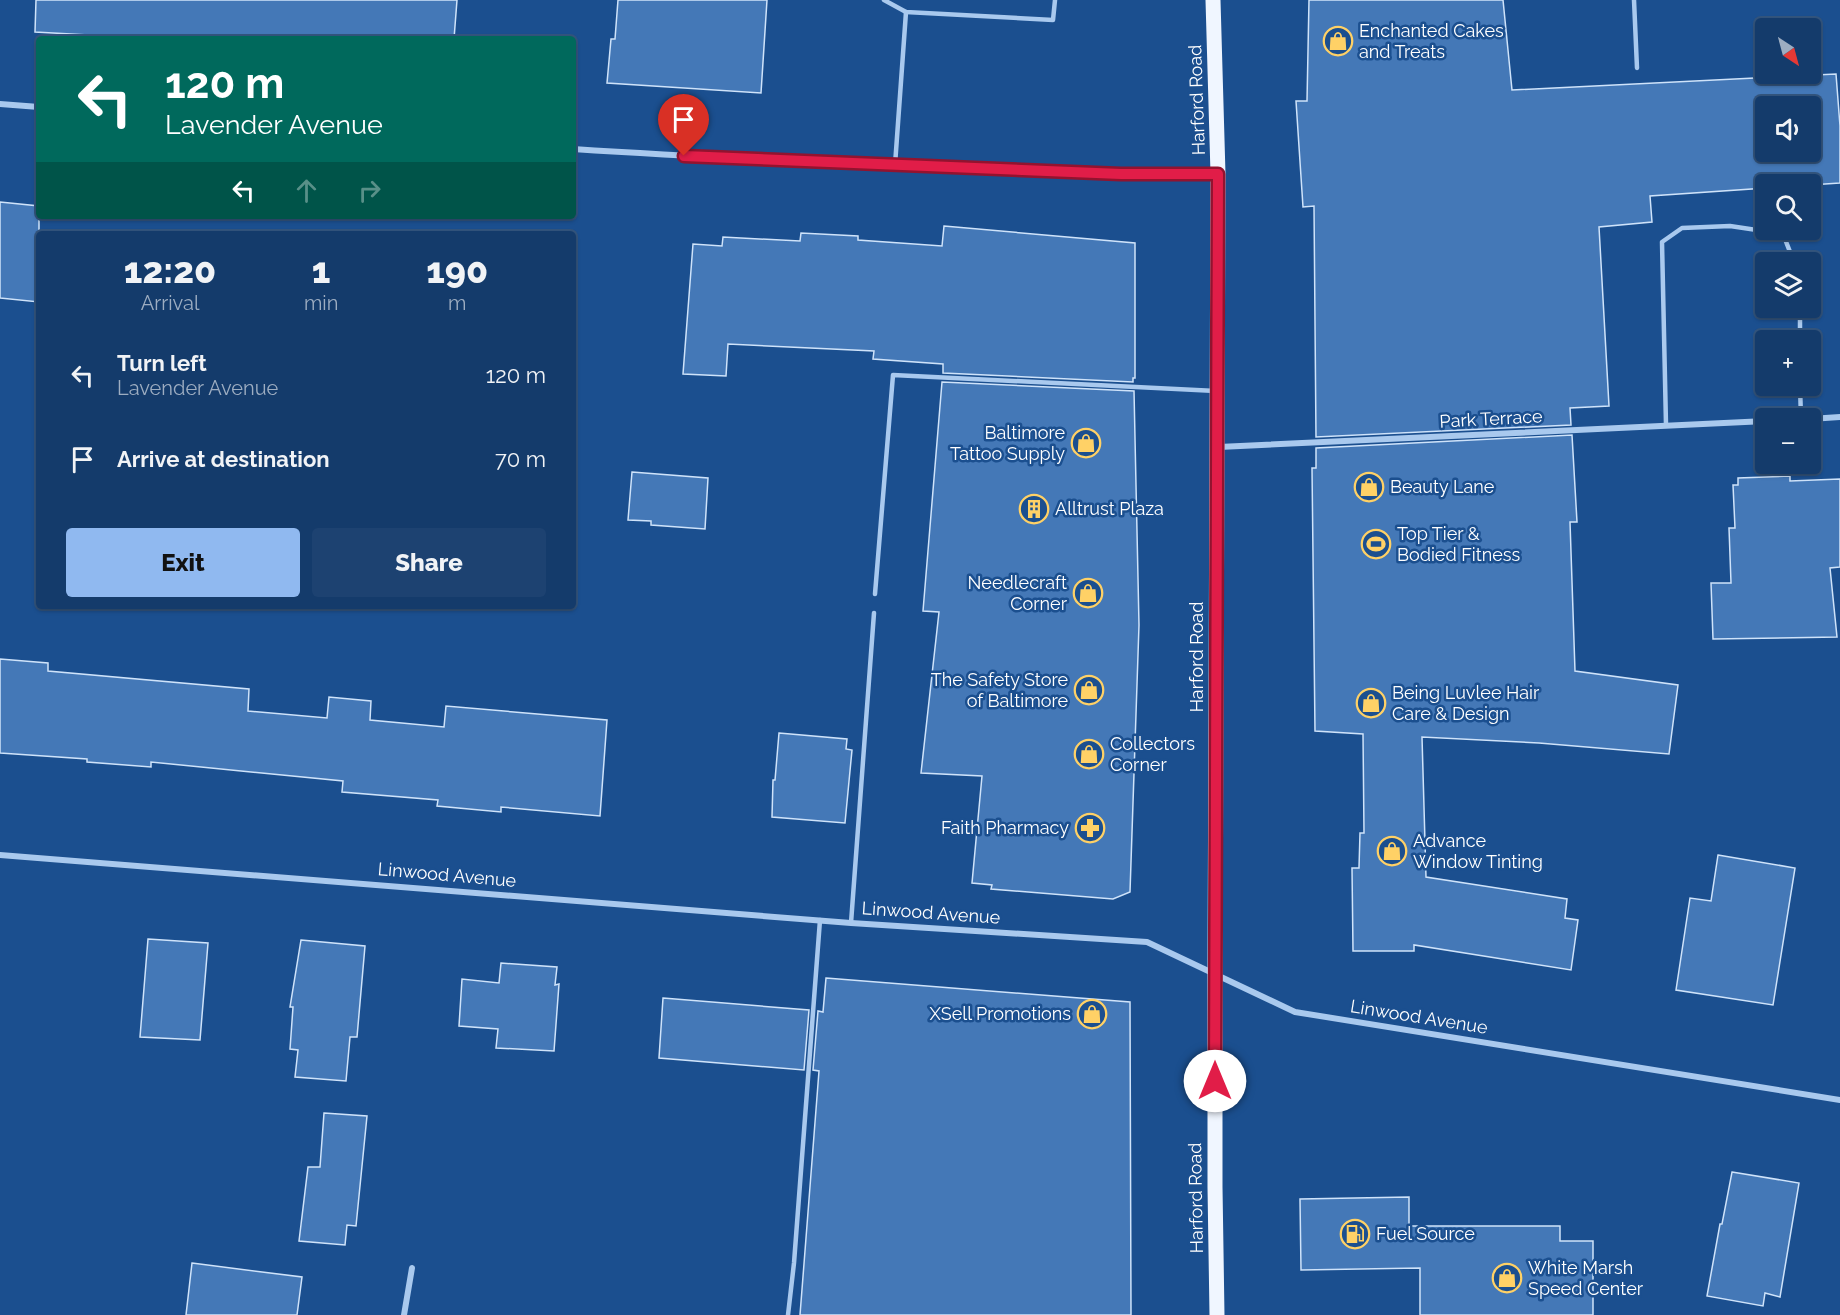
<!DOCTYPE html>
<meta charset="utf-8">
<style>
:root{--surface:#143b6b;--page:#1d4271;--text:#f1f3f6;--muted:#9dadc1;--line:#33557e;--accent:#90b9f0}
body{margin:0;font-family:Raleway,sans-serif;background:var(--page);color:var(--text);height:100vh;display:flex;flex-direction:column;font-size:22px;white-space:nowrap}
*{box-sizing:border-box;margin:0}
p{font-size:20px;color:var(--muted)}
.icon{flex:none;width:33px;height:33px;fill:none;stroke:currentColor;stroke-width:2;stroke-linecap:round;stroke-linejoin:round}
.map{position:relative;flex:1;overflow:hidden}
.sheet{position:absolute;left:36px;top:231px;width:540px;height:378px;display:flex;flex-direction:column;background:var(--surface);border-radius:6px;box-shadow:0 2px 4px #0004,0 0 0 2px var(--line)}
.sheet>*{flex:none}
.banner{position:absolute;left:36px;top:36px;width:540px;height:183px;border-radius:6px;box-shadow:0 2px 4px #0004,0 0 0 2px var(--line);background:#00695c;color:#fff;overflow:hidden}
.needle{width:39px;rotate:144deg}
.tools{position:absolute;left:1755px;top:18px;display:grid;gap:12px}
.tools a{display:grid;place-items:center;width:66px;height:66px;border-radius:6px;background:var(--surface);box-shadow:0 2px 4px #0004,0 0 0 2px var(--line);font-size:30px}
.pin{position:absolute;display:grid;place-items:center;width:51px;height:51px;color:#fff;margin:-62px -26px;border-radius:50% 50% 50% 0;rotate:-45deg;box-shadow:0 0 6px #0007}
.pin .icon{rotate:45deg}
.me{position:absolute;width:66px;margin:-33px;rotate:0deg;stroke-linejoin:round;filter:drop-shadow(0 0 4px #0008)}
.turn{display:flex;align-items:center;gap:21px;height:126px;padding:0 30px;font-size:27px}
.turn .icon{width:78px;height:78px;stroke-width:2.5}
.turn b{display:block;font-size:42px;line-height:51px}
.lanes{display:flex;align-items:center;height:57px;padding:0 30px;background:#0003;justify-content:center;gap:30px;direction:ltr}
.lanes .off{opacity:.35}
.eta{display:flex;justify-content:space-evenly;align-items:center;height:102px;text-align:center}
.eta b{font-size:36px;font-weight:800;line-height:42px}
.action{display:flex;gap:12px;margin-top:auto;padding:12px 30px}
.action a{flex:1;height:69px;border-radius:6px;background:var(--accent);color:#111;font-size:24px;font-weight:800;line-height:69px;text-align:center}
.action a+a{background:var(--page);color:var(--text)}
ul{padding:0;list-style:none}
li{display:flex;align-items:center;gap:18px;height:84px;padding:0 30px}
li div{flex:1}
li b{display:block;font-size:22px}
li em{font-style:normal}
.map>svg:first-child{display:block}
.building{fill:#4478b7;stroke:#cfe3fa;stroke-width:1.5;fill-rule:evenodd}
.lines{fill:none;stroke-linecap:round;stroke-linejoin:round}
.service{stroke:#a9c9ee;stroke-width:4.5}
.minor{stroke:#a9c9ee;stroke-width:6}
.primary{stroke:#f0f6ff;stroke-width:15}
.route-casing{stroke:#92132f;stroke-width:15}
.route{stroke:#e11d48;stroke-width:10}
.labels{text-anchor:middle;stroke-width:5;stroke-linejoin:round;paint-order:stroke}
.poi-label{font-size:18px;fill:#fff;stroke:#1b4f8f;text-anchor:start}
.street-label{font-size:18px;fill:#fff;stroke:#1b4f8f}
</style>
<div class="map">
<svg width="1840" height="1315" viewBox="0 0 1840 1315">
<rect width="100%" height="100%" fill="#1b4f8f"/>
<g class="building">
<path d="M36 0H457L454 39H161L35 32Z"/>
<path d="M618 0H767L761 93 607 83 611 39H615Z"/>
<path d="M1309 0H1503L1512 90 1836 74 1840 126V183L1810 185 1766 184V188L1650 196 1652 222 1599 227 1609 406 1570 408 1571 425 1316 437 1314 206 1303 207 1296 101H1307ZM1766 106H1810V152H1766Z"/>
<path d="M0 202 39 206V302L0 298Z"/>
<path d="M944 226 1135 243V378H1133V382L943 373V364L873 359 874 351 728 344 726 376 683 374 693 244 722 246 723 237 800 241 801 233 858 236V240L942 246Z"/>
<path d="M942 382 1134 391 1139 625 1130 892 1113 899 991 889 992 885 972 883 982 776 921 773 939 612 923 611Z"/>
<path d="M1572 435 1577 522H1570L1575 671 1678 685 1669 754 1539 743 1422 737 1426 877 1567 899 1565 918 1578 920 1571 970 1414 945V951H1353L1352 868H1359L1360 833H1364L1363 734 1315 731 1312 468H1316V448Z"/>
<path d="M632 472 708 478 705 529 651 525V521L628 520Z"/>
<path d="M1790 476V481L1840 479V567L1830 568 1837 637 1713 639 1711 583H1731L1729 528H1735L1733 485H1738V478Z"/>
<path d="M0 659 48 663V671L249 689 248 711 327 718 329 697 371 701 370 720 444 727 446 706 607 720 600 816 501 807V812L437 806 438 800 342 792 343 781 151 762V767L87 762V759L0 753Z"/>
<path d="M779 733 847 739 846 749 852 750 845 823 772 817 773 780H775Z"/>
<path d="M1718 855 1795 868 1773 1005 1676 990 1690 898 1711 901Z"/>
<path d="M148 939 208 943 200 1040 140 1037Z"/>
<path d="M301 940 365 946 357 1037H350L346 1081 295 1077 298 1050 290 1049 293 1007H290Z"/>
<path d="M501 963 557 967 555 985 559 984 554 1051 496 1048 498 1029 459 1026 462 979 499 983Z"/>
<path d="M826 978 1130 1002 1131 1315H800L819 1071 813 1070 818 1011 823 1012Z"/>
<path d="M663 998 809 1010 804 1070 659 1058Z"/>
<path d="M324 1113 367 1116 356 1226 347 1225 345 1245 299 1241 308 1167H320Z"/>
<path d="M1732 1172 1799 1183 1780 1297 1765 1293 1763 1306 1707 1296 1720 1224H1722Z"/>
<path d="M1409 1197V1226H1560V1241H1593V1315H1420V1268L1301 1270 1300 1199Z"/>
<path d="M192 1263 302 1277 297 1315H186Z"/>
</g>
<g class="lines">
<g class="service">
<path d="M884 0 906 12 1053 20 1055 0"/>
<path d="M1634 0 1637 68"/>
<path d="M895 165 906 12"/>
<path d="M1800 308V340"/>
<path d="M1800 386 1801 418"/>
<path d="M1666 425 1662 242 1682 228 1730 226 1783 234 1794 262"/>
<path d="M875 594 893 375 1216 391"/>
<path d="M851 923 874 613"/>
<path d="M788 1315 794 1263 820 920"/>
</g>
<g class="minor">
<path d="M0 104 39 107"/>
<path d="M573 149C694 157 815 162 936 166 1030 170 1124 175 1218 174"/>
<path d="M1810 419 1840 417"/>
<path d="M1219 447 1766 421"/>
<path d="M0 855 851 923 1147 942 1295 1012 1840 1100"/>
<path d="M404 1315 412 1268"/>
</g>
<path class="primary" d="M1213 0 1218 174 1215 974V1187L1217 1315"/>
</g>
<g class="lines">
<g class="route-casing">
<path id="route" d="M684 156 1121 174H1218L1215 1081"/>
</g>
<use href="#route" class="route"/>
</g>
<defs>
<g id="shop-ring" transform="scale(1.5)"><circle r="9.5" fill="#1b4f8f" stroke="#ffd166" stroke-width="1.5"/><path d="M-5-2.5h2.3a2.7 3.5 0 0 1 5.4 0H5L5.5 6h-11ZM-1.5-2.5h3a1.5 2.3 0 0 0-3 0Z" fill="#ffd166"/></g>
<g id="building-ring" transform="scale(1.5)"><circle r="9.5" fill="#1b4f8f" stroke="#ffd166" stroke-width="1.5"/><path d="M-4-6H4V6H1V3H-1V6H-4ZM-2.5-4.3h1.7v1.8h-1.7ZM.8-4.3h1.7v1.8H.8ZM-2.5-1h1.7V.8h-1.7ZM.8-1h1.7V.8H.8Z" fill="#ffd166"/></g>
<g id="stadium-ring" transform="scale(1.5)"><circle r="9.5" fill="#1b4f8f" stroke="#ffd166" stroke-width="1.5"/><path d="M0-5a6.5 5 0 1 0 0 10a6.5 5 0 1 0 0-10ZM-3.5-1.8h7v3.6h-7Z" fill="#ffd166"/></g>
<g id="pharmacy-ring" transform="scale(1.5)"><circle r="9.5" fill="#1b4f8f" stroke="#ffd166" stroke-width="1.5"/><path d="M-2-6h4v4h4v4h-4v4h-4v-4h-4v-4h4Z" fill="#ffd166"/></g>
<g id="fuel-ring" transform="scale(1.5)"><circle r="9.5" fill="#1b4f8f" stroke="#ffd166" stroke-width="1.5"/><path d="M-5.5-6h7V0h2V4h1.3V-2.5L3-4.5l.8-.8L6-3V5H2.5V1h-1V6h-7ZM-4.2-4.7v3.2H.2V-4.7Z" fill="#ffd166"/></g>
</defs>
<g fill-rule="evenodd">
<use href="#shop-ring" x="1338" y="41"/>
<use href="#shop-ring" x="1086" y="443"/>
<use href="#shop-ring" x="1369" y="487"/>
<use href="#building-ring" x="1034" y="509"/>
<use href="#stadium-ring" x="1376" y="544"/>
<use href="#shop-ring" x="1088" y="593"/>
<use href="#shop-ring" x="1089" y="690"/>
<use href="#shop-ring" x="1371" y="703"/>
<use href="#shop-ring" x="1089" y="754"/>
<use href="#pharmacy-ring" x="1090" y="828"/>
<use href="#shop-ring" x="1392" y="851"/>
<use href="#shop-ring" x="1092" y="1014"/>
<use href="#fuel-ring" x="1355" y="1234"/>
<use href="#shop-ring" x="1507" y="1278"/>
</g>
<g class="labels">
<g class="poi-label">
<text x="1359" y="37">Enchanted Cakes<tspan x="1359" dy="21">and Treats</tspan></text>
<text x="1065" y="439" text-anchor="end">Baltimore<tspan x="1065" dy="21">Tattoo Supply</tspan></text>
<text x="1390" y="493">Beauty Lane</text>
<text x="1055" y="515">Alltrust Plaza</text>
<text x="1397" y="540">Top Tier &amp;<tspan x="1397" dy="21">Bodied Fitness</tspan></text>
<text x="1067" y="589" text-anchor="end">Needlecraft<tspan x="1067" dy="21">Corner</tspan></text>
<text x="1068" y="686" text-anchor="end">The Safety Store<tspan x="1068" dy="21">of Baltimore</tspan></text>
<text x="1392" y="699">Being Luvlee Hair<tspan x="1392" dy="21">Care &amp; Design</tspan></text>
<text x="1110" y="750">Collectors<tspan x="1110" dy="21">Corner</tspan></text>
<text x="1069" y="834" text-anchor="end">Faith Pharmacy</text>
<text x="1413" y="847">Advance<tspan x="1413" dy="21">Window Tinting</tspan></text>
<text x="1071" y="1020" text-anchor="end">XSell Promotions</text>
<text x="1376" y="1240">Fuel Source</text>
<text x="1528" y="1274">White Marsh<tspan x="1528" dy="21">Speed Center</tspan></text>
</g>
<g class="street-label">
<text transform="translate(1197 100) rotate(-92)" y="6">Harford Road</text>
<text transform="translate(1491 419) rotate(-3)" y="6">Park Terrace</text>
<text transform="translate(1197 657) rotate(-90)" y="6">Harford Road</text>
<text transform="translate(447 875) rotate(5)" y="6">Linwood Avenue</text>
<text transform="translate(931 913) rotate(4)" y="6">Linwood Avenue</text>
<text transform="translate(1419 1017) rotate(9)" y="6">Linwood Avenue</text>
<text transform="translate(1196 1198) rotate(-91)" y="6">Harford Road</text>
</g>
</g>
</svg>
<div class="tools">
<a><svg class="needle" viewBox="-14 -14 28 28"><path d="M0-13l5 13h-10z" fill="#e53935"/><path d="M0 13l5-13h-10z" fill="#9dadc1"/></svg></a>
<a><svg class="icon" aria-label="sound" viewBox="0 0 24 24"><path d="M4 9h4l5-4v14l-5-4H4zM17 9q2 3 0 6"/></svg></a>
<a><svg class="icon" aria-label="search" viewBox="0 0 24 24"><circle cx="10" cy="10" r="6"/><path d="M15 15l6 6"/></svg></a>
<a><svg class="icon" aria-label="layers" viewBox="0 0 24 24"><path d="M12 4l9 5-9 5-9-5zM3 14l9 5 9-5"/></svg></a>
<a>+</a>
<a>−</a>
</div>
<div class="pin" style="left:684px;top:156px;background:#d93025"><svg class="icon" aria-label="arrive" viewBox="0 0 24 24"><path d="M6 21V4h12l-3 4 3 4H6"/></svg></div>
<svg class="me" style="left:1215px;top:1081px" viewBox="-20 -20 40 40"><circle r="19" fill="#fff"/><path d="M0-13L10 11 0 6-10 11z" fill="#e11d48"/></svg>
<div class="banner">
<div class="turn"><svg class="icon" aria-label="left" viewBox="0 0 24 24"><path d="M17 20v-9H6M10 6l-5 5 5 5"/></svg><div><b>120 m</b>Lavender Avenue</div></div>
<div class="lanes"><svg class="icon" aria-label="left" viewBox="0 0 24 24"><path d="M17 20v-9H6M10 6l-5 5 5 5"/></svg><svg class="icon off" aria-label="ahead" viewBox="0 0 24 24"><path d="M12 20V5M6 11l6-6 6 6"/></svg><svg class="icon off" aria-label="right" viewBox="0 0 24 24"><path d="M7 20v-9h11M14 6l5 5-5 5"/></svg></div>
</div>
<section class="sheet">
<div class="eta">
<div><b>12:20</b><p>Arrival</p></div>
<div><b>1</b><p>min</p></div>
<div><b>190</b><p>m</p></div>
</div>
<ul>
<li><svg class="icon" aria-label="left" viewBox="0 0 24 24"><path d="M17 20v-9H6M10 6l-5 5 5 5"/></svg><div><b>Turn left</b><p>Lavender Avenue</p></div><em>120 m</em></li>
<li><svg class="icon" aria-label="arrive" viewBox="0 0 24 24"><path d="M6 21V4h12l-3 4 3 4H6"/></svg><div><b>Arrive at destination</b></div><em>70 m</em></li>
</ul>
<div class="action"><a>Exit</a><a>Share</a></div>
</section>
</div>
